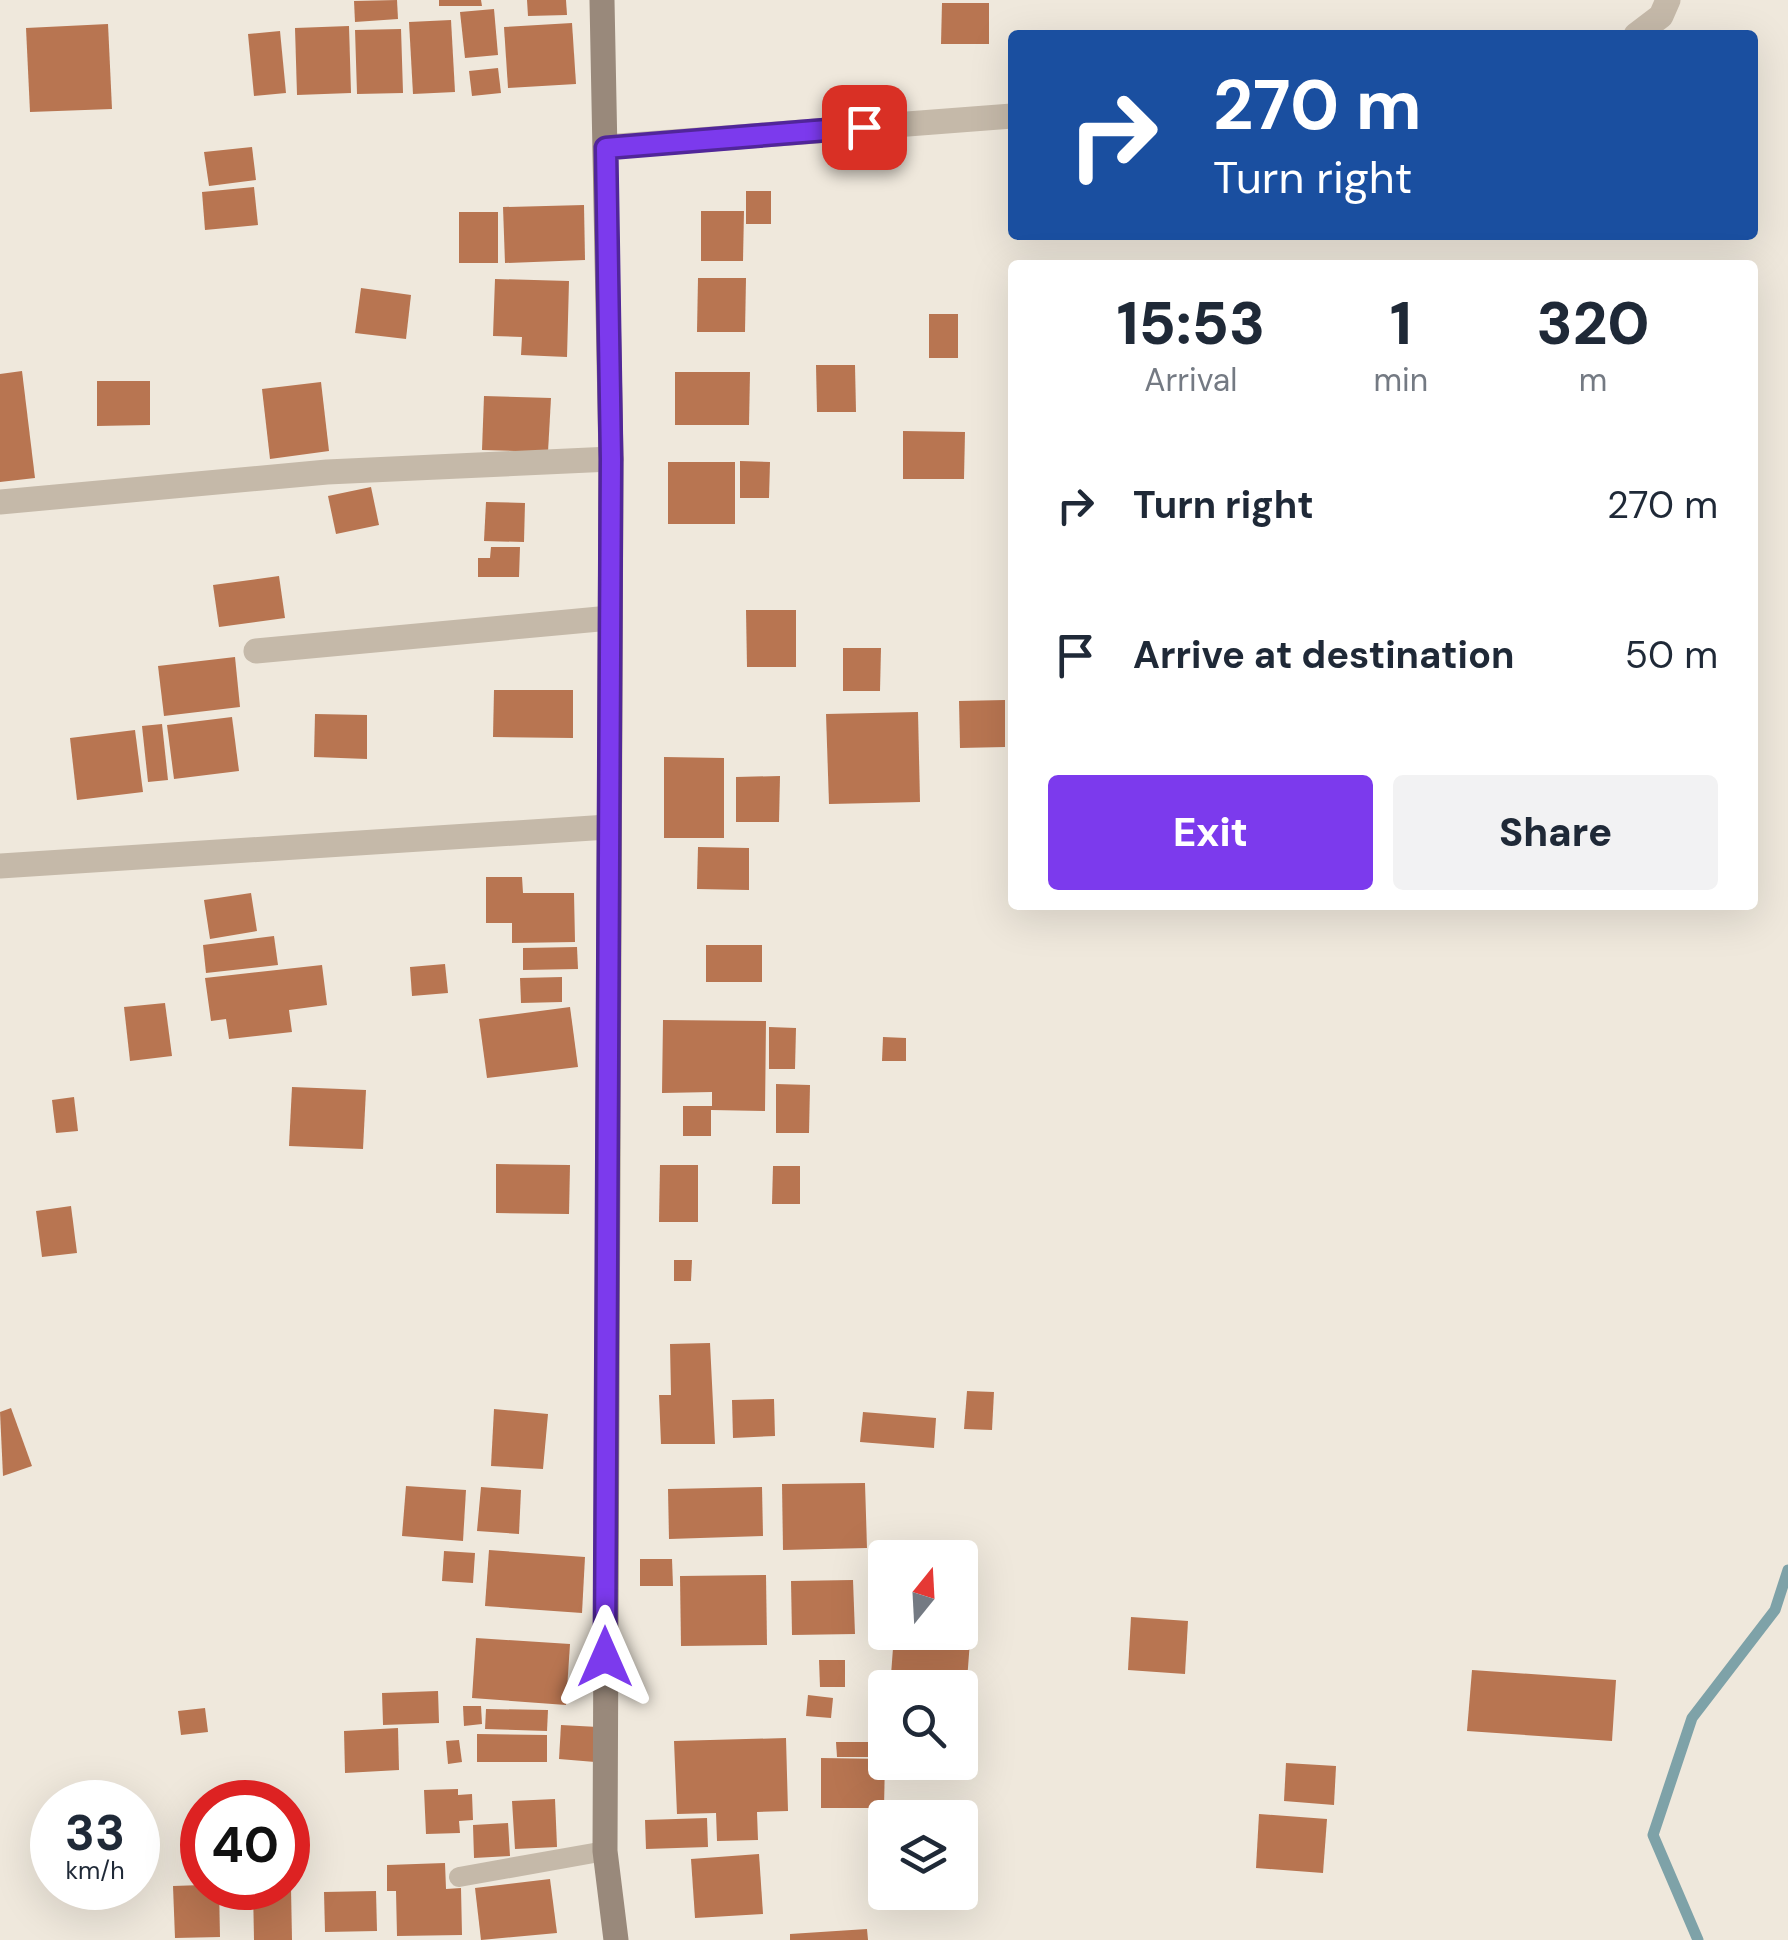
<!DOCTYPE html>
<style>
:root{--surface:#fff;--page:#f2f2f3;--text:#1f2937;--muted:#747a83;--accent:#7c3aed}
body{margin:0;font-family:"DM Sans",sans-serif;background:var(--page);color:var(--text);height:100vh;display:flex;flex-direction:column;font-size:38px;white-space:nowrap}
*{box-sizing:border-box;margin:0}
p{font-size:32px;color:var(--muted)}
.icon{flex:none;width:55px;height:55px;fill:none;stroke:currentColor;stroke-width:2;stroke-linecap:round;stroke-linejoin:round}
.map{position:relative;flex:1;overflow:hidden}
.side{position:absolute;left:1008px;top:260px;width:750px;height:650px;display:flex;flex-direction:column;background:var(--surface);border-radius:10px;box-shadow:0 10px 40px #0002}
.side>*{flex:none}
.guide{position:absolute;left:1008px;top:30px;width:750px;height:210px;border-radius:10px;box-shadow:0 10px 40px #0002;background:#1a4fa0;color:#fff;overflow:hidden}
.needle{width:65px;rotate:18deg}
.fabs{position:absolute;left:868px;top:1540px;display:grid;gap:20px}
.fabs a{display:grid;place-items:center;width:110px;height:110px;border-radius:10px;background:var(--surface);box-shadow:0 10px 40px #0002;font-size:50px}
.speed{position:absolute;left:30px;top:1780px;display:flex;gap:20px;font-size:50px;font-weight:700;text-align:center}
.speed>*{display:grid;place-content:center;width:130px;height:130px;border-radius:50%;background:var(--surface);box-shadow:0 10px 40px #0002;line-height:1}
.speed small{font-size:25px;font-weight:400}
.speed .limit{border:15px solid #d22;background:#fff;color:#111}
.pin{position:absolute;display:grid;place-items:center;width:85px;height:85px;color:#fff;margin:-42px;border-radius:20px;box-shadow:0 5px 15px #0006}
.me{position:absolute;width:110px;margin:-55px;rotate:0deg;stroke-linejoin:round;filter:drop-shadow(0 0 8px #0008)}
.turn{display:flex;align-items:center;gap:35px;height:210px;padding:0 40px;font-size:45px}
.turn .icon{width:130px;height:130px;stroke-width:2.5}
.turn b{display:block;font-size:70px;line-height:85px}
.eta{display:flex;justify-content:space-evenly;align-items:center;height:170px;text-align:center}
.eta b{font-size:60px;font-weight:800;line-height:70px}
.cta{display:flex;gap:20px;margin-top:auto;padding:20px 40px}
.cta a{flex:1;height:115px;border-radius:10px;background:var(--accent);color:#fff;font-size:40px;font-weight:800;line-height:115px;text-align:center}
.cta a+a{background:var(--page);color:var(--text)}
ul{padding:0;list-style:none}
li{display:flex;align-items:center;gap:30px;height:150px;padding:0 40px}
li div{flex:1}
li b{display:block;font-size:38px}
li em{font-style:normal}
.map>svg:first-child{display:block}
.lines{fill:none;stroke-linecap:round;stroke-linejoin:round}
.stream{stroke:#7ea2a8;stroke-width:11}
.building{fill:#b87551}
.lane{stroke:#c5b9a9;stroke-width:20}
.street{stroke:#c5b9a9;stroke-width:25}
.secondary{stroke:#99897b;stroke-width:25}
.route-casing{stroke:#51269a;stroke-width:25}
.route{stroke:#7c3aed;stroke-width:18}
</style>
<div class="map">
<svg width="1788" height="1940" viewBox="0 0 1788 1940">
<rect width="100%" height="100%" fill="#efe8dc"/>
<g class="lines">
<path class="stream" d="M1698 1940 1653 1835 1692 1718 1775 1610 1788 1570"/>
</g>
<g class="building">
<path d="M397 0 398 19 355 22 354 1Z"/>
<path d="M439 0H481L482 6H439Z"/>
<path d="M527 0H566L567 15 528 16Z"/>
<path d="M942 3H989V44H941Z"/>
<path d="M494 9 498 55 465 58 460 12Z"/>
<path d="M451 20 455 92 413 94 409 22Z"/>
<path d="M572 23 576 84 508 88 504 27Z"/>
<path d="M108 24 112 109 30 112 26 28Z"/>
<path d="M349 26 351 93 297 95 295 28Z"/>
<path d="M401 29 403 93 357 94 355 30Z"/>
<path d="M280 31 286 93 254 96 248 34Z"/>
<path d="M498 68 501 93 472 96 469 71Z"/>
<path d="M252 147 256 180 209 186 204 152Z"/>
<path d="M254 187 258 225 205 230 202 192Z"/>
<rect x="746" y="191" width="25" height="33"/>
<path d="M584 205 585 260 505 263 503 207Z"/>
<path d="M701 211H744L743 261H701Z"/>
<rect x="459" y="212" width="39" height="51"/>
<path d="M698 278H746L745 332H697Z"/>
<path d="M495 279 569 281 567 357 521 355 522 337 493 336Z"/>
<path d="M361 288 411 295 406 339 355 333Z"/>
<rect x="929" y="314" width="29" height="44"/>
<path d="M816 365H855L856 412H817Z"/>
<path d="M22 371 35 478 0 482V374Z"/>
<path d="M675 372H750L749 425H675Z"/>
<path d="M97 381H150V425L97 426Z"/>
<path d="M321 382 329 451 270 459 262 389Z"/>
<path d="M484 396 551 398 548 452 482 450Z"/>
<path d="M903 431 965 432 964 479H903Z"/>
<path d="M740 461 770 462 769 498H740Z"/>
<rect x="668" y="462" width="67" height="62"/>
<path d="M371 487 379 525 336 534 328 496Z"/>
<path d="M486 502 525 503 524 542 484 541Z"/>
<path d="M491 547H520L519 577H478V558H490Z"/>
<path d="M279 576 285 618 219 627 213 585Z"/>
<path d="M746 610H796V667H747Z"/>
<path d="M843 648H881L880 691H843Z"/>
<path d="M235 657 240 707 164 716 158 666Z"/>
<path d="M494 690H573V738L493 737Z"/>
<path d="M1005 700V747L960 748 959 701Z"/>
<path d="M918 712 920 802 829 804 826 714Z"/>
<path d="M315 714 367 715V759L314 757Z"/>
<path d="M232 717 239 771 174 779 167 725Z"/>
<path d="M162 724 168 780 148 782 142 726Z"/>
<path d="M135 730 143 792 77 800 70 738Z"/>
<path d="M664 757 724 758V838H664Z"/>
<path d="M780 776 779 822H736V777Z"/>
<path d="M698 847 749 848V890L697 889Z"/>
<path d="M486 877H522L523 893H574L575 942 512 943V923H486Z"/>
<path d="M251 893 257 931 210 939 204 900Z"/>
<path d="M274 936 278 965 206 973 203 945Z"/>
<rect x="706" y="945" width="56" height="37"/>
<path d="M577 947 578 969 523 970V948Z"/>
<path d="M445 964 448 993 412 996 410 967Z"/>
<path d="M322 965 327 1005 289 1010 292 1032 229 1039 226 1019 211 1021 205 978Z"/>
<path d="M562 977V1002L521 1003 520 978Z"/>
<path d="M165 1003 172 1056 130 1061 124 1007Z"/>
<path d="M570 1007 578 1067 487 1078 479 1019Z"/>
<path d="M663 1020 766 1021 765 1111 711 1110V1136H683V1106H712V1092L662 1093Z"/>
<path d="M769 1027 796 1028 795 1069H769Z"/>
<path d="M883 1037 906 1038V1061H882Z"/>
<path d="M776 1084 810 1085 809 1133H776Z"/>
<path d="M292 1087 366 1090 363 1149 289 1146Z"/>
<path d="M74 1097 78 1131 56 1133 52 1100Z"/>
<path d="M496 1164 570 1165 569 1214 496 1213Z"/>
<path d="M660 1165H698V1222H659Z"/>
<path d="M773 1166H800V1204H772Z"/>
<path d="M71 1206 77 1253 42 1257 36 1211Z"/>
<path d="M674 1260H692L691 1281H674Z"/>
<path d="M710 1343 715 1444H661L659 1395H671L670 1344Z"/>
<path d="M967 1391 994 1392 992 1430 964 1429Z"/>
<path d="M774 1399 775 1436 733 1438 732 1400Z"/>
<path d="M11 1408 32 1466 3 1476 0 1412Z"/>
<path d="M494 1409 548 1414 543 1469 491 1466Z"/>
<path d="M863 1412 936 1418 934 1448 860 1442Z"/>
<path d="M865 1483 867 1548 783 1550 782 1484Z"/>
<path d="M406 1486 466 1490 463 1541 402 1536Z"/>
<path d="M481 1487 521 1490 519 1534 477 1531Z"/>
<path d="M762 1487 763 1536 669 1539 668 1489Z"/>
<path d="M489 1550 585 1557 582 1613 485 1606Z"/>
<path d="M444 1551 475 1553 473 1583 442 1581Z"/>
<path d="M640 1559H672L673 1586H640Z"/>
<path d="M960 1567 976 1568 971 1634 960 1633Z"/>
<path d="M766 1575 767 1645 681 1646 680 1576Z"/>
<path d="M853 1580 855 1634 792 1635 791 1581Z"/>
<path d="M1131 1617 1188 1621 1185 1674 1128 1670Z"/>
<path d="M894 1635 970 1641 963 1734 960 1688H890Z"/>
<path d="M476 1638 570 1644 566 1705 472 1698Z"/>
<path d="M819 1660H845V1687H820Z"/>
<path d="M1472 1670 1616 1680 1612 1741 1467 1731Z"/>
<path d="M438 1691 439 1723 383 1725 382 1693Z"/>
<path d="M808 1695 833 1698 831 1718 806 1716Z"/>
<path d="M463 1706H481L482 1724 464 1726Z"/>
<path d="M205 1708 208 1732 181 1735 178 1711Z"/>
<path d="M486 1709 548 1710 547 1731 485 1729Z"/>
<path d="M561 1725 598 1727 595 1762 559 1759Z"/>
<path d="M398 1728 399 1770 345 1773 344 1731Z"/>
<path d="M477 1734 547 1735V1762H477Z"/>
<path d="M786 1738 788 1811 757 1812 758 1840 717 1841 716 1813 677 1814 674 1741Z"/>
<path d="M459 1740 462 1762 448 1764 446 1741Z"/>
<path d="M836 1742H879V1757H837Z"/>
<path d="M821 1758 885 1759 884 1808H821Z"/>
<path d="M1286 1763 1336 1766 1334 1805 1284 1801Z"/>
<path d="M458 1789V1795L472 1794 473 1820 459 1821 460 1833 426 1834 424 1790Z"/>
<path d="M555 1799 557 1847 515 1849 512 1801Z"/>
<path d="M1259 1814 1327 1819 1323 1873 1256 1868Z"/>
<path d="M707 1818 708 1847 646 1849 645 1820Z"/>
<path d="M508 1823 510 1856 474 1858 473 1825Z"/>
<path d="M759 1854 763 1914 695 1918 691 1859Z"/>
<path d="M445 1863 446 1889 461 1888 462 1935 397 1936 396 1891H387V1865Z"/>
<path d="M550 1879 557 1933 481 1940 475 1888Z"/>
<path d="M202 1885 219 1888 220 1937 175 1938 173 1886Z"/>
<path d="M253 1888H291L292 1940H254Z"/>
<path d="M376 1891 377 1931 325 1932 324 1892Z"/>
<path d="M867 1929 868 1940H790V1934Z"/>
</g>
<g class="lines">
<path class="lane" d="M459 1877 605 1851"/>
<g class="street">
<path d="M1636 35 1661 16 1668 0"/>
<path d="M606 147 1012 116"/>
<path d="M0 502 327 472 611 459"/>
<path d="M256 651 610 618"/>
<path d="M0 866 608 827"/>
</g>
<path class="secondary" d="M602 0 611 459 605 1851 616 1940"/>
</g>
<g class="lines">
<g class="route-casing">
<path id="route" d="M605 1657 611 459 606 148 864 127"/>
</g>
<use href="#route" class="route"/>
</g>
</svg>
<div class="fabs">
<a><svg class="needle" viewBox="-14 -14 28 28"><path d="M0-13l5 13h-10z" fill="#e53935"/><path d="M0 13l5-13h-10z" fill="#747a83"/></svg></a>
<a><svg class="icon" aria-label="search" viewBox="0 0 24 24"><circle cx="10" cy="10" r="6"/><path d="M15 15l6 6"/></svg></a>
<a><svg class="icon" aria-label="layers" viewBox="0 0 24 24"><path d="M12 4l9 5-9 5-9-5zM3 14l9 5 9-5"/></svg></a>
</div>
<div class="speed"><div>33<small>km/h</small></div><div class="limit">40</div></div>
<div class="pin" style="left:864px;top:127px;background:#d93025"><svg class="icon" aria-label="arrive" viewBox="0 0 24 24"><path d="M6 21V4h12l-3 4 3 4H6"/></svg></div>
<svg class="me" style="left:605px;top:1657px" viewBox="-20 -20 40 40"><path d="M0-17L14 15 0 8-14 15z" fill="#7c3aed" stroke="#fff" stroke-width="4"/></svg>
<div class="guide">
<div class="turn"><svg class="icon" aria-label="right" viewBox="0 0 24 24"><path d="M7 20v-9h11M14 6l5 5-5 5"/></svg><div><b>270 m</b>Turn right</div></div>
</div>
<section class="side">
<div class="eta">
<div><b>15:53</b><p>Arrival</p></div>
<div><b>1</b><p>min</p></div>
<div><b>320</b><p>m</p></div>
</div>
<ul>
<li><svg class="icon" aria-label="right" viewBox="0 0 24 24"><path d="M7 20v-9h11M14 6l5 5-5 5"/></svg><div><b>Turn right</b></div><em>270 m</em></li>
<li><svg class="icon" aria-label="arrive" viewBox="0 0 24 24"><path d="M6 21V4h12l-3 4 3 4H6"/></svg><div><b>Arrive at destination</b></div><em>50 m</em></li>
</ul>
<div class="cta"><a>Exit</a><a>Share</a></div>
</section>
</div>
